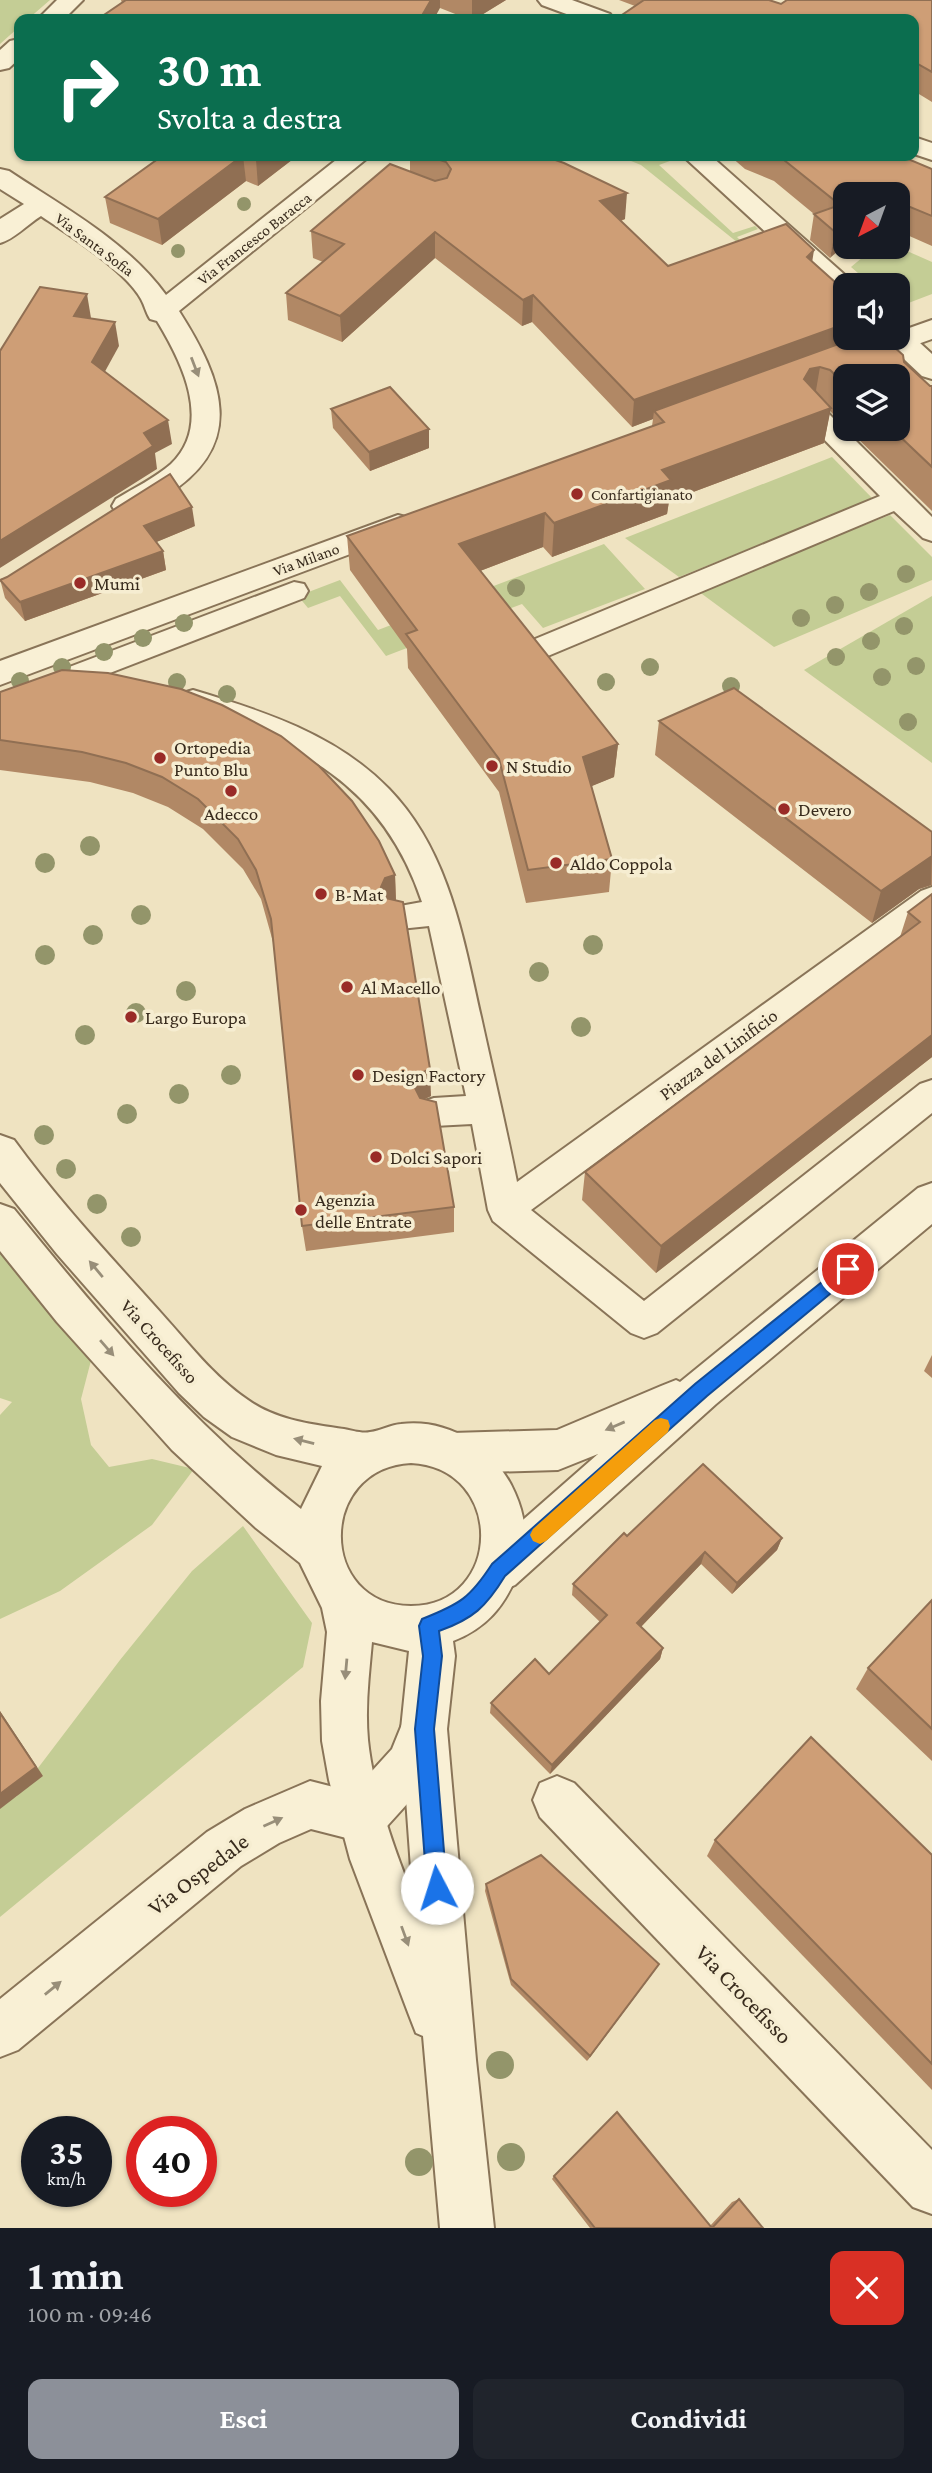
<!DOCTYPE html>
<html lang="it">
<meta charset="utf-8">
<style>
:root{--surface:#171b24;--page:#20242c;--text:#f1f3f6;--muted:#9ea1a6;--accent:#8c9099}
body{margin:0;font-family:"Crimson Pro",serif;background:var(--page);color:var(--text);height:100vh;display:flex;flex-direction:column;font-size:26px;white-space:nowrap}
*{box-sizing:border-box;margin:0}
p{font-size:23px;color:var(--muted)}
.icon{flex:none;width:38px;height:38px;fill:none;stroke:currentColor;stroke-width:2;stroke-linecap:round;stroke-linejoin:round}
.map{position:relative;height:2228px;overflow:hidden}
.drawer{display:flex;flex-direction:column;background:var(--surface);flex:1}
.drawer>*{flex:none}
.top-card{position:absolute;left:14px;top:14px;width:905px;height:147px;border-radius:14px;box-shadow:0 2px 5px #0004;background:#0b6e4f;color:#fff;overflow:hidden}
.needle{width:46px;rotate:221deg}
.fabs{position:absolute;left:833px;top:182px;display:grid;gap:14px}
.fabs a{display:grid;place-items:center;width:77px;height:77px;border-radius:14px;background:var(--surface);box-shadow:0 2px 5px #0004;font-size:35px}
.speed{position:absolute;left:21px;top:2116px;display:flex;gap:14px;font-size:35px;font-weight:700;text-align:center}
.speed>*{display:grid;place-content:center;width:91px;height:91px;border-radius:50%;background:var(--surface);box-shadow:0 2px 5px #0004;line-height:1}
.speed small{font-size:18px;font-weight:400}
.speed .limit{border:10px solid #d22;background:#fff;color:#111}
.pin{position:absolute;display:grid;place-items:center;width:60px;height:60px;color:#fff;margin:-30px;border:4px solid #fff;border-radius:50%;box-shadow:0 2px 7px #0007}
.me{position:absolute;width:77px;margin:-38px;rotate:355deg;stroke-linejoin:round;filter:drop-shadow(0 0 5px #0008)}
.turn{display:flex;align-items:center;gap:24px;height:147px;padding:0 28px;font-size:32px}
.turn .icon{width:91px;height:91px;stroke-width:2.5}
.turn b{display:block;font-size:49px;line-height:60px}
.round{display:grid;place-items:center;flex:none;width:74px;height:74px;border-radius:14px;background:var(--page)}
.overview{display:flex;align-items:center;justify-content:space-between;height:119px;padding:0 28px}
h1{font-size:42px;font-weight:700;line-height:52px}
.cta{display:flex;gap:14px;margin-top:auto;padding:14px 28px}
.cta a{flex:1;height:80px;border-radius:14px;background:var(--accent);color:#fff;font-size:28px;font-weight:700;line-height:80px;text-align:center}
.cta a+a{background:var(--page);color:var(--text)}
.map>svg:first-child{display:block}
.green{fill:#c4cd95}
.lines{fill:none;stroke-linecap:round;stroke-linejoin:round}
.pedestrian-casing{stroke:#897458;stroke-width:4}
.minor-casing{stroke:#897458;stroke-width:4}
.tertiary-casing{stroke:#897458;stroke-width:4}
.pedestrian{fill:#f9f0d5;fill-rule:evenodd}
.minor{fill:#f9f0d5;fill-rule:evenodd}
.tertiary{fill:#f9f0d5;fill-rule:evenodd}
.tree{fill:#93956a}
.wall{fill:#b18865}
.shaded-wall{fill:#906f53}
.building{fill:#ce9e76;stroke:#906f53;stroke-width:2}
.oneway{fill:#988e79}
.route{fill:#1a73e8;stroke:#114b97;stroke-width:2}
.slow{fill:#f59e0b}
.poi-dot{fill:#992b27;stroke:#f6edd1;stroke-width:2.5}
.labels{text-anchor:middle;stroke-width:7;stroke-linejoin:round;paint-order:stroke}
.far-street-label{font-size:16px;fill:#382b1d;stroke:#f6edd1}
.far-poi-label{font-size:16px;fill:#382b1d;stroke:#f6edd1;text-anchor:start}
.poi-label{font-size:19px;fill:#382b1d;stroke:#f6edd1;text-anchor:start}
.street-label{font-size:19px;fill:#382b1d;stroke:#f6edd1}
.near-street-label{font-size:23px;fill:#382b1d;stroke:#f6edd1}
</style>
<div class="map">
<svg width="932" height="2228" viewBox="0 0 932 2228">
<rect width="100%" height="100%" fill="#efe3c1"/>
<g class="green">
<path d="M0 0H50L28 19H19V27L0 44Z"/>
<path d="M635 156H676L678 158 659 165 733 233 755 226 758 229 737 237 758 259 641 165 631 161Z"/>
<path d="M875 247H898L932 262V294L898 307V285H872L851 267Z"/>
<path d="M832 457 873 499 679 577 625 538Z"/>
<path d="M890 515 932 557V580L774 647 698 591Z"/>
<path d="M604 544 645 589 543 628 522 604 386 656 340 596 308 608 298 596 340 580 378 630Z"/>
<path d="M932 596V763L804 670Z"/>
<path d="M0 1234 94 1349 81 1399 91 1445 109 1467 152 1459 194 1469 152 1525 60 1591 0 1619V1415L12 1402 0 1398Z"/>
<path d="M243 1526 312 1623 303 1667 0 1917V1801L16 1797 120 1660 192 1571Z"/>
</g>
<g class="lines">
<g class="pedestrian-casing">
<g id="pedestrian">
<path d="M813 405 822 407 932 517V541L923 538 894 511 543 658 533 661 523 658 519 651 523 644 880 496 804 419 800 413 804 407Z"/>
<path d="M294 582 304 584 308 591 304 598 84 683 74 686 64 683 60 676 64 669Z"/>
<path d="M193 690C263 711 337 735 389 789 449 851 463 937 481 1017 493 1072 506 1126 517 1182L921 891 932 887V915L531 1210 644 1301 920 1084 932 1080V1113L657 1333 644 1338 631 1333 493 1221 488 1210 472 1124 434 1126 422 1122 417 1112 422 1102 434 1098 466 1096 429 926 400 929 389 926 385 917 389 908 422 902C382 782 297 742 183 707L179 700 183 693Z"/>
</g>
</g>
<g class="minor-casing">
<g id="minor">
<path d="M57 0H83L64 19H38Z"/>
<path d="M538 0H572L610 14 614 19H580L542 5Z"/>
<path d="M19 39V59L9 68 0 70V50L10 41Z"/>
<path d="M914 137 932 143V160L914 154Z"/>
<path d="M341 156H370L179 311C223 380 248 445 165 496 149 506 136 518 116 513L112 506 116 499C134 488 155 478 171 464 213 424 182 362 157 321L150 319C146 313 145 306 141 299 125 270 69 235 41 216 28 224 13 240 0 243V219L24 204 0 189V169L9 171C63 207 127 241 166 295Z"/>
<path d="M683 156H711L855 284 845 285V298L835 296Z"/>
<path d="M898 329 908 332 932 354V379L922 376 888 344 884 338H898Z"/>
<path d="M932 1183V1224L716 1404 515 1585 499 1592 483 1585 477 1570 483 1555 598 1454 558 1470 452 1473 437 1467 430 1453 437 1439 452 1433 557 1430 661 1386 676 1380 680 1382 918 1188Z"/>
<path d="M424 1706 441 1712 447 1729 426 1783 379 1835 362 1842 311 1829 279 1843 241 1866 18 2050 0 2057V1999L207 1832 245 1809 310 1781 353 1792 392 1749 407 1712Z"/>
<path d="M557 1776 574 1783 932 2150V2214L913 2207 540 1817 533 1800 540 1783Z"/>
</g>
</g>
<g class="tertiary-casing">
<g id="tertiary">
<path d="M932 320V339L842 371 832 368 828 362 832 356 881 338H898V332Z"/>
<path d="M398 515 409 518 413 525 409 532 0 685V661Z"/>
<path d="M0 1135 14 1140C59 1202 111 1257 162 1314 189 1344 214 1377 248 1400 276 1420 310 1424 344 1429 351 1430 362 1434 370 1432 380 1431 390 1425 401 1424 450 1418 496 1449 515 1493 527 1520 529 1547 517 1575 504 1607 486 1628 453 1641L455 1656 447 1729 476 2060 494 2228H440L423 2036 416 2033 409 2015 350 1859 329 1780 322 1741 321 1701 327 1632 322 1608 300 1563 256 1528 172 1450 57 1322 0 1251V1204L14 1209C101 1316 191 1424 301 1509L322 1466 276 1455 232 1437 204 1417 179 1393 57 1254 0 1183ZM411 1463C506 1468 503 1606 411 1606 318 1606 317 1468 411 1463ZM372 1642 409 1651 401 1729 413 1896C394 1849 373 1790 368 1740 365 1707 369 1675 372 1642Z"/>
</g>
</g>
<use href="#pedestrian" class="pedestrian"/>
<use href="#minor" class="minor"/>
<use href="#tertiary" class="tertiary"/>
</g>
<g class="tree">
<circle cx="244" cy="204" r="7"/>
<circle cx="178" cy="251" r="7"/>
<circle cx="906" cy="574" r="9"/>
<circle cx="516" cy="588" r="9"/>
<circle cx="869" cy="592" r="9"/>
<circle cx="835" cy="605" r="9"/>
<circle cx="801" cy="618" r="9"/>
<circle cx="184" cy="623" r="9"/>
<circle cx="904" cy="626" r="9"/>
<circle cx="143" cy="638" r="9"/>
<circle cx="871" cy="641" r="9"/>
<circle cx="104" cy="652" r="9"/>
<circle cx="836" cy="657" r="9"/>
<circle cx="916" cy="666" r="9"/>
<circle cx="62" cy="667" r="9"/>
<circle cx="650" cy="667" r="9"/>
<circle cx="882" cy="677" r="9"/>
<circle cx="20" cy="681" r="9"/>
<circle cx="177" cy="682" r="9"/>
<circle cx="606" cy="682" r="9"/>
<circle cx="731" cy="686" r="9"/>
<circle cx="227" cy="694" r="9"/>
<circle cx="908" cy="722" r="9"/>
<circle cx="90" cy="846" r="10"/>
<circle cx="45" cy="863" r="10"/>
<circle cx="141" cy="915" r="10"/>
<circle cx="93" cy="935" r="10"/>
<circle cx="593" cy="945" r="10"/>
<circle cx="45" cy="955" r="10"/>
<circle cx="539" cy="972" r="10"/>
<circle cx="186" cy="991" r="10"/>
<circle cx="136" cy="1013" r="10"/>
<circle cx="581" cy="1027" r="10"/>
<circle cx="85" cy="1035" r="10"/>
<circle cx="231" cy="1075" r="10"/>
<circle cx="179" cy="1094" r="10"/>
<circle cx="127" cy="1114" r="10"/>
<circle cx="44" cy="1135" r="10"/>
<circle cx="66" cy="1169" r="10"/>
<circle cx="97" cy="1204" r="10"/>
<circle cx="131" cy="1237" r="10"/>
<circle cx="500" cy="2065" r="14"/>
<circle cx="511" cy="2157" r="14"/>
<circle cx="419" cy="2162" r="14"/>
</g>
<g class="wall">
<path d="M121 0H506L475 19H468L440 8 122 3Z"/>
<path d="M619 0H769L781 4 932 0V102L914 91V19L635 6Z"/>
<path d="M19 73V95L15 76Z"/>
<path d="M162 156H297L258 186 246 181 162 245 110 223 105 197Z"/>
<path d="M399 156H544L625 219 621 221 668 266 812 262 845 338H851V339L904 362 930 386H932V511L848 429H898L845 376V426L830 411 824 443 669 501 667 514 552 557 543 547 480 571 618 744 614 777 591 786 612 859 609 892 526 903 499 792 408 668 407 649 350 570 347 536 652 426 653 419 632 427 532 322 522 326 435 258 342 342 288 320 286 293 323 262 313 258 311 231 410 172V160Z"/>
<path d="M730 156H901L932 169V246L898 231V194H845L830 258 810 240 814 214 774 181 745 169Z"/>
<path d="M331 409 429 448 370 471 333 428Z"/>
<path d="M195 526 156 542 163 551 166 570 25 621 5 598 0 579Z"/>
<path d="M0 692 395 875 396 900 431 1096 425 1099 454 1207V1232L306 1251 302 1226 273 942 261 899 243 869 203 829 168 807 133 793 90 782 0 770Z"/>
<path d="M659 721 932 832V885L919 889 872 923 655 755Z"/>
<path d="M932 894V1057L656 1273 582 1200 585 1172 900 937 908 912Z"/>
<path d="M932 1355V1378L924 1371Z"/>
<path d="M627 1536 782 1538 777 1550 732 1594 701 1564 641 1627 663 1648 660 1659 550 1774 490 1713 491 1703 549 1674 600 1622 572 1595 573 1584Z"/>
<path d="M932 1600V1761L856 1689 868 1668Z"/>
<path d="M715 1840 932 1855V2090L707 1856Z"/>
<path d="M486 1884 659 1964 655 1970 587 2061 511 1985 485 1891Z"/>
<path d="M554 2176 710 2226 732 2202 739 2199 763 2228H590L552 2179Z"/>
</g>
<g class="shaded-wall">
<path d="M431 0H440V8L434 19H420Z"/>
<path d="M472 0H506L475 19H472Z"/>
<path d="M242 156H243L246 181 162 245 158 219Z"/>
<path d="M261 156H297L258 186 256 160Z"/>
<path d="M627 193 625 219 598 227 600 201Z"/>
<path d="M845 222V245L830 258 835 232Z"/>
<path d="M435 232V258L342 342 340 316Z"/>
<path d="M814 250 810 276 807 257Z"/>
<path d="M87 294 91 318 78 340 74 316Z"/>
<path d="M533 295 532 322 522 326 523 300Z"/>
<path d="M845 303V338H851L849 347 654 411 653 419 632 427 634 400 841 308Z"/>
<path d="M115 322 119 346 97 386 92 362Z"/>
<path d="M820 367 814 402 804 379 810 369Z"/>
<path d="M831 408 824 443 669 501 667 514 552 557 554 523 662 470Z"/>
<path d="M168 420 172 444 155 453 157 469 0 568V541L144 433Z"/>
<path d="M429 429V448L370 471 369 452Z"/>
<path d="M192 507 195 526 147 546 144 526Z"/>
<path d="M545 513 543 547 459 579V544Z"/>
<path d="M163 551 166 570 25 621 20 602Z"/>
<path d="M618 744 614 777 580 791 583 757Z"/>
<path d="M932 856 931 885 919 889 872 923 881 891Z"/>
<path d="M395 875 396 904 383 916 381 887 385 878Z"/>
<path d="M932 1035V1057L656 1273 661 1246Z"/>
<path d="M430 1069 431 1096 420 1101 414 1086 419 1074Z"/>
<path d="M782 1538 777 1550 732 1594 737 1583Z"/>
<path d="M705 1552 701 1564 634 1634 637 1623Z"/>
<path d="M663 1648 660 1659 550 1774 552 1765Z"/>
<path d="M0 1711 43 1776 0 1809Z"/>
<path d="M659 1964 655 1970 587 2061 590 2056Z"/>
</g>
<g class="building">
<path d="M126 0H431L420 19H98Z"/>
<path d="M644 0H769L781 4 787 0H932V72L916 63 914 65V19H616Z"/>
<path d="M162 156H242L158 219 105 197Z"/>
<path d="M246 156H261L256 160Z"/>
<path d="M429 156H544L564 163 627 193 600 201 668 266 786 224 814 250 807 257 845 291V303L841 308 845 312V324L634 400 533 295 523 300 435 232 340 316 286 293 344 244 311 231 390 164 435 181 447 178 451 169 446 162Z"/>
<path d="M779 156H901L932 169V216L898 202V194H881L878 193 877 194H845V222L835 232 814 214 840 205Z"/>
<path d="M40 287 87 294 74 316 115 322 92 362 168 420 144 433 153 446 0 541V351Z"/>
<path d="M855 338H884L903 355 904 362 930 386H932V467L892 429H898V376H845V384L830 370 820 367 810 369 804 379 831 408 662 470 671 480 554 523 545 513 459 544 618 744 583 757 612 859 528 870 499 759 406 634 417 630 347 536 664 422 654 411Z"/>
<path d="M390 387 429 429 369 452 331 409Z"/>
<path d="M170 474 192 507 144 526 163 551 20 602 0 580 7 577Z"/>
<path d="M62 670 108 673 181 689 222 705 281 736 319 766 352 801 379 841 395 875 385 878 381 887 385 898 403 902 430 1069 419 1074 414 1086 420 1098 436 1102 454 1207 302 1226 271 919 256 870 238 839 198 799 162 777 126 763 82 752 0 740V692Z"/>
<path d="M734 688 932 832V856L881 891 659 721Z"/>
<path d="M932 894V1035L661 1246 585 1172 920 922 908 912Z"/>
<path d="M703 1464 782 1538 737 1583 705 1552 637 1623 663 1648 552 1765 491 1703 535 1659 549 1674 607 1615 573 1584 624 1533 627 1536Z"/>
<path d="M932 1600V1729L868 1668Z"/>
<path d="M0 1713 36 1767 0 1794Z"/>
<path d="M811 1737 932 1855V2064L715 1840Z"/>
<path d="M541 1855 659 1964 590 2056 511 1979 486 1884Z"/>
<path d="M617 2112 712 2228H595L554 2176Z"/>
<path d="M739 2199 763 2228H712Z"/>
</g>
<defs><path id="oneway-solid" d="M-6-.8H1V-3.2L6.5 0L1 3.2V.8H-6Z" transform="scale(1.75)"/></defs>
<g class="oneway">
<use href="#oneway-solid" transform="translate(195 367) rotate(69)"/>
<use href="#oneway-solid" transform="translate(96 1269) rotate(-130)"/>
<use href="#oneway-solid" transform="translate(107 1348) rotate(49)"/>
<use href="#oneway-solid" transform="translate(615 1426) rotate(157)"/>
<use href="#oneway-solid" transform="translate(304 1441) rotate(-166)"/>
<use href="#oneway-solid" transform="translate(346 1669) rotate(95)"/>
<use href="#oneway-solid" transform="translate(273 1822) rotate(-24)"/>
<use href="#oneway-solid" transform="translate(405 1936) rotate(70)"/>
<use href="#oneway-solid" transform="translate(53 1988) rotate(-39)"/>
</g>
<path class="route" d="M848 1261 854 1264 856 1269 854 1274 707 1396 505 1576C486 1607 473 1619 439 1631L442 1656 434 1729 447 1888 444 1895 437 1898 430 1895 427 1888 415 1729 423 1656 419 1626 422 1619C460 1604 470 1598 492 1564L695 1384Z"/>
<path class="slow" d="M661 1418 668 1420 670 1426 668 1432 546 1541 540 1544 533 1541 530 1535 533 1529 655 1420Z"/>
<g class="poi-dot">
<circle cx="577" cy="494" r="7"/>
<circle cx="80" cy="583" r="7"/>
<circle cx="160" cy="758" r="7"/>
<circle cx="492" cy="766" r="7"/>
<circle cx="231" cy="791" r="7"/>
<circle cx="784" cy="809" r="7"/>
<circle cx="556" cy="863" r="7"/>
<circle cx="321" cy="894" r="7"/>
<circle cx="347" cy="987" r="7"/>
<circle cx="131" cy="1017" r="7"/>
<circle cx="358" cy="1075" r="7"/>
<circle cx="376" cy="1157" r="7"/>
<circle cx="301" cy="1210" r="7"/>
</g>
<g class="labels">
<g class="far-street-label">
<text transform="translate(254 238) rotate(-38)" y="6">Via Francesco Baracca</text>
<text transform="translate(95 244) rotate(37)" y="6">Via Santa Sofia</text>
<text transform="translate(306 559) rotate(-20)" y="6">Via Milano</text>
</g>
<g class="far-poi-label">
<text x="591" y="500">Confartigianato</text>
</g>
<g class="poi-label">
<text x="94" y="590">Mumi</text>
<text x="174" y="754">Ortopedia<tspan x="174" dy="22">Punto Blu</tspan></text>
<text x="506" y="773">N Studio</text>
<text x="798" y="816">Devero</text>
<text x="231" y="820" text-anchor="middle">Adecco</text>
<text x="570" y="870">Aldo Coppola</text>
<text x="335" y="901">B-Mat</text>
<text x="361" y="994">Al Macello</text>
<text x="145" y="1024">Largo Europa</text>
<text x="372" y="1082">Design Factory</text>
<text x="390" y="1164">Dolci Sapori</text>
<text x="315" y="1206">Agenzia<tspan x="315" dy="22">delle Entrate</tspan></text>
</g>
<g class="street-label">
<text transform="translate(718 1054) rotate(-36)" y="7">Piazza del Linificio</text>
<text transform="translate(160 1341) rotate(48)" y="7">Via Crocefisso</text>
</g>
<g class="near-street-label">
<text transform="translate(198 1874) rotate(-37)" y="8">Via Ospedale</text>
<text transform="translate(744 1994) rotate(46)" y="8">Via Crocefisso</text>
</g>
</g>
</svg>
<div class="fabs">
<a><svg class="needle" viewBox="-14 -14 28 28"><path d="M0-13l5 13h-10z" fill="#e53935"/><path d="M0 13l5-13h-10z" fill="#9ea1a6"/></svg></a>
<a><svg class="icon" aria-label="sound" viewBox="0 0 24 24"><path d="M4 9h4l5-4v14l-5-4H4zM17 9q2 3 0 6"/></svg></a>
<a><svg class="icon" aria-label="layers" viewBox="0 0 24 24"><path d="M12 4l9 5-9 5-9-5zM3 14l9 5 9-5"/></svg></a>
</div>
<div class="speed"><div>35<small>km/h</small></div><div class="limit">40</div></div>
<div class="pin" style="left:848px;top:1269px;background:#d93025"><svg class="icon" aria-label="arrive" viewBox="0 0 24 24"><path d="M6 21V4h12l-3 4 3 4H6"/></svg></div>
<svg class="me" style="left:437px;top:1888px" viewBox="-20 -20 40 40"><circle r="19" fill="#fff"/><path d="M0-13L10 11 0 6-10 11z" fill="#1a73e8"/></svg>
<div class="top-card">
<div class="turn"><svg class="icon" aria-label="right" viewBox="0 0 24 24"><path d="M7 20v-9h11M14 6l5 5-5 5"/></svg><div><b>30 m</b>Svolta a destra</div></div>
</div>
</div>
<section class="drawer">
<div class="overview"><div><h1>1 min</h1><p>100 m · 09:46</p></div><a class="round" style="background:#d93025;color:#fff"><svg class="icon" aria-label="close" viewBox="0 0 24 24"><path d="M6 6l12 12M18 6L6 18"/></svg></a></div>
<div class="cta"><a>Esci</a><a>Condividi</a></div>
</section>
